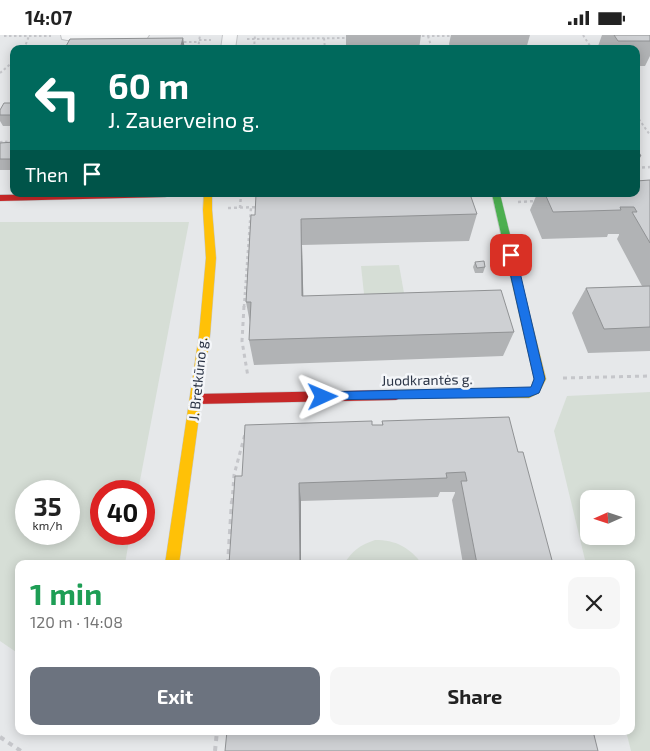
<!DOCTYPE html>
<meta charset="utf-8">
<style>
:root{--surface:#fff;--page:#f6f6f6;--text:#222;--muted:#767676;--accent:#6c737f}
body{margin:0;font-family:"Exo 2",sans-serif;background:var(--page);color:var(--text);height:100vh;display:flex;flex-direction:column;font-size:19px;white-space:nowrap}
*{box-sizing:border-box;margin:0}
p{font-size:16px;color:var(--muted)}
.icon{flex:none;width:28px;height:28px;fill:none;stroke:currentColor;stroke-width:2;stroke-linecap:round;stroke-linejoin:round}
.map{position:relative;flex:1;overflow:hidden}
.drawer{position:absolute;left:15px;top:525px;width:620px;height:175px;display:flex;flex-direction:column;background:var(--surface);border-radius:10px;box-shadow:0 2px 12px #0003}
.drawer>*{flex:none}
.top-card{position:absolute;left:10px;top:10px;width:630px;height:152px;border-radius:10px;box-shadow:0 2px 12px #0003;background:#00695c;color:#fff;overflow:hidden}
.needle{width:32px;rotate:267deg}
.tools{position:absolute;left:580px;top:455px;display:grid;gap:10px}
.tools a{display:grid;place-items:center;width:55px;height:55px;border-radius:10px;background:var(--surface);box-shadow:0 2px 12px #0003;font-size:25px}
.speed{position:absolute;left:15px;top:445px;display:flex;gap:10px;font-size:25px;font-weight:700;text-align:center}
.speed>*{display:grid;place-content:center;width:65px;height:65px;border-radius:50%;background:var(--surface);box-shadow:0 2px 12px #0003;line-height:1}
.speed small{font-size:12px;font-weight:400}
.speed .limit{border:8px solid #d22;background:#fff;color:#111}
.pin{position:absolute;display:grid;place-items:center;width:42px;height:42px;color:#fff;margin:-21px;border-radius:10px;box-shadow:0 2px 8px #0006}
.me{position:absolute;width:55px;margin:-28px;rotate:89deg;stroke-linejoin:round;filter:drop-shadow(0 0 4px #0008)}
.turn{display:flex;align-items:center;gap:18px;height:105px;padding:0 15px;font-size:22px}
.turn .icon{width:65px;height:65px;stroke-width:2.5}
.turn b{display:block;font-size:35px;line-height:42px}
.then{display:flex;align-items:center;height:48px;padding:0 15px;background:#0003;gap:10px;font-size:19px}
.round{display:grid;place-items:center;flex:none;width:52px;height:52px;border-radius:10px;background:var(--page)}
.overview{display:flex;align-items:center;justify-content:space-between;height:85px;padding:0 15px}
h1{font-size:30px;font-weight:700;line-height:38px;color:#1e9e55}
.button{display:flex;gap:10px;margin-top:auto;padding:10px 15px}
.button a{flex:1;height:58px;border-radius:10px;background:var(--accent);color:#fff;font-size:20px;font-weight:700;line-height:58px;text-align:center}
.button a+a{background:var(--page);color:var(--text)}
.status{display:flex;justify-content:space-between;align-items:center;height:35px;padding:0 25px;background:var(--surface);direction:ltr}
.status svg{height:14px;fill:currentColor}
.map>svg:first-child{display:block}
.green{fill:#d6ded6;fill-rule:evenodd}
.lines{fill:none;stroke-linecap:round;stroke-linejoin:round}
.street-casing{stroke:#c4c6c8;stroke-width:2}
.fast-casing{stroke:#c4c6c8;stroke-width:1}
.slow-casing{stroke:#c4c6c8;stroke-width:1}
.jam-casing{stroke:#c4c6c8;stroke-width:1}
.path-far3{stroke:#c5c6ca;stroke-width:2;stroke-dasharray:2.5 2.5;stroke-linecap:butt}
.path-far2{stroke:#c5c6ca;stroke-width:2.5;stroke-dasharray:3 3;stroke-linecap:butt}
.path-far1{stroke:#c5c6ca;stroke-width:3;stroke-dasharray:4 4;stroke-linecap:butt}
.path{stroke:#c5c6ca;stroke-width:4;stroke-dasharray:5 5;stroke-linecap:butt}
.street{fill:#f5f6f7;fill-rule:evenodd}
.fast{fill:#4caf50;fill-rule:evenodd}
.slow{fill:#ffc107;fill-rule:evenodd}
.jam{fill:#c62828;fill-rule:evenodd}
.wall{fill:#b1b3b5}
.shaded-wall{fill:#909294}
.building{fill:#ced0d3;stroke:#909294}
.route{fill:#1a73e8;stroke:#114b97}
.labels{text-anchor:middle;stroke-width:5;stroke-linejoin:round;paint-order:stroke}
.street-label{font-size:14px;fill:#2b3445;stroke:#f4f6f9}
</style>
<div class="status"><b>14:07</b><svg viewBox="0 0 49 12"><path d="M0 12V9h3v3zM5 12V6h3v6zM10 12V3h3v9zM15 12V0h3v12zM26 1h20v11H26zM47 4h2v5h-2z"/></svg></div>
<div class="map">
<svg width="650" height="716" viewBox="0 0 650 716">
<rect width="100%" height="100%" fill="#e6e8ea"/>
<g class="green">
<path d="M0 187H189L138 456H101V499H130L125 529H19V619L0 606ZM26 456H69V499H26Z"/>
<path d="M399 230 404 258 364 259 361 231Z"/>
<path d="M650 357V716H631L626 696H631V529H586L554 396 567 361ZM589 464H626V501H589Z"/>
<path d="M375 505C396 505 409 512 422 529H344C352 516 360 510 375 505Z"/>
</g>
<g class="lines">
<g class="street-casing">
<g id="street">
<path d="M61 0H149L147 3 142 4 67 5 62 4Z"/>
<path d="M223 0H237L235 14H221Z"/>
</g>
</g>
<g class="fast-casing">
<path id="fast" d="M492 159H500L522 248 517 251 512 248Z"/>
</g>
<g class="slow-casing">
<g id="slow">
<path d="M204 159H212V175L216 223 210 300 179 529H165L199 300 206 223 203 175Z"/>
<path d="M517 245 522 248 546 344 539 358 529 363H392L390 360 392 357 396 355 528 353 531 352 534 344 512 248Z"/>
</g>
</g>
<g class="jam-casing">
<g id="jam">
<path d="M68 159H170L166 162 0 166V160Z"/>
<path d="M396 355 400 357 402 360 400 363 396 365 197 369 193 367 191 364 193 361 197 359Z"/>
</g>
</g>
<g class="path-far3">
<path d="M583 0 592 14"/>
<path d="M4 1H51"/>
<path d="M417 1H454"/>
<path d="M428 1 432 14"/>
<path d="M324 3 325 14"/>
<path d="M247 4 349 3"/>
<path d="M199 5H211"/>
<path d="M179 7H199"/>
<path d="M292 10V14"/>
<path d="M24 14 29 1"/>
<path d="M198 14 200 0"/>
<path d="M254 14 255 0"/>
<path d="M0 38 14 26"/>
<path d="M636 77H638"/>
<path d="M636 80 650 100"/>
<path d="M0 107 14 106"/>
</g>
<g class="path-far2">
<path d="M636 133 650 132"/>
<path d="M518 167 537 166"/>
<path d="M228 173 259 172"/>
<path d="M240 173 241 159"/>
<path d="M244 272 251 173"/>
</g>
<g class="path-far1">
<path d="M244 271 242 306 248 342"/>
<path d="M563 343 650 341"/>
<path d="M232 467 234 440 245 399"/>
</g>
<g class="path">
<path d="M228 529 232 466"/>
<path d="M0 702 21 716"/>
<path d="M215 716 217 696"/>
</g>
<use href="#street" class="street"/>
<use href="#fast" class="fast"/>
<use href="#slow" class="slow"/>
<use href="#jam" class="jam"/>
</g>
<g class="wall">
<path d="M346 0H421L419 14H346Z"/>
<path d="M451 0H530L526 14H451L449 9Z"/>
<path d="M602 0H650V21L645 31H636V14H597Z"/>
<path d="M70 4 185 14H66Z"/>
<path d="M14 68V91H3L0 86V75Z"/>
<path d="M14 107V135H0V108Z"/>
<path d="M636 114 641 121 638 127H636Z"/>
<path d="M650 145V316L588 318 572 278 586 253 642 251 617 204 619 200V199H608L607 202 542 204 530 175 537 159H636Z"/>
<path d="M477 179 469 206 302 210 303 261 514 297 503 321 254 330 249 305 250 288 246 267 251 180Z"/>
<path d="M475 227 485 232 483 238H475L473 232Z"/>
<path d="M382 386 518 417 553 529H463L452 465 455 458V457H440L438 462 301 466 242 441 372 390H382Z"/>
</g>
<g class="shaded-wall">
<path d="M183 3 185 14H180Z"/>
<path d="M301 184 302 210 304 286 302 261Z"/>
<path d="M299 448 301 466V529H300Z"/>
</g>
<g class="building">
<path d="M614 0H650V6H618Z"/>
<path d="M183 3 180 14H158L159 11 65 13 70 4Z"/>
<path d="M4 68H14V80H0V75Z"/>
<path d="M14 107V124H0V108Z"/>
<path d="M636 114H637L641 121H636Z"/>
<path d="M650 145V208L632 177H637L634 172H620L621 175 553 177 545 159H636V146Z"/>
<path d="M256 159H470L477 179 301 184 302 261 501 255 514 297 249 305 251 267H246L251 180H255Z"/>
<path d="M484 226 485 232 477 233 475 227Z"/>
<path d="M650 251V292L604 294 586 253Z"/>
<path d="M509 382 518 417H523L553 529H477L461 446H467L465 437 446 438 447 443 299 448 300 529H229L235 441H242L245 390 372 386V390H383L382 386Z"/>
<path d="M227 696H593L598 716H225Z"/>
</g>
<path class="route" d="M511 217 516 220 545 344 539 358 529 362 319 365 317 362 319 359 323 357 531 352 534 344 506 220Z"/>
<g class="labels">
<g class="street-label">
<text transform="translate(198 344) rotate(-84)" y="5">J. Bretkūno g.</text>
<text transform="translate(427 345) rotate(-1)" y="5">Juodkrantės g.</text>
</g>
</g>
</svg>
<div class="tools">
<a><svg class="needle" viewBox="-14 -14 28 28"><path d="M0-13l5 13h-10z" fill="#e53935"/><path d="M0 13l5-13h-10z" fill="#767676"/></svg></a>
</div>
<div class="speed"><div>35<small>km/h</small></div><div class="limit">40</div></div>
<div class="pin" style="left:511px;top:220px;background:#d93025"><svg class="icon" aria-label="arrive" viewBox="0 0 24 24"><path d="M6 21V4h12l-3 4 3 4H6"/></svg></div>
<svg class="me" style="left:323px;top:362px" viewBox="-20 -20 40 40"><path d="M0-17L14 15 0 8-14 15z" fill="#1a73e8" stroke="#fff" stroke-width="4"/></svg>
<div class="top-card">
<div class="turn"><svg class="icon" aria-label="left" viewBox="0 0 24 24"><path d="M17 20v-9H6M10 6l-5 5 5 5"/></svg><div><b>60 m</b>J. Zauerveino g.</div></div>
<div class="then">Then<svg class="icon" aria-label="arrive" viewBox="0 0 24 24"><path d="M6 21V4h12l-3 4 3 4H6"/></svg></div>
</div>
<section class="drawer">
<div class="overview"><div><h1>1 min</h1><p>120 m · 14:08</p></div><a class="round"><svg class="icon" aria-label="close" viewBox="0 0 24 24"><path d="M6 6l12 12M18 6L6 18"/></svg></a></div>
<div class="button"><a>Exit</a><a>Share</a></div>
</section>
</div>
